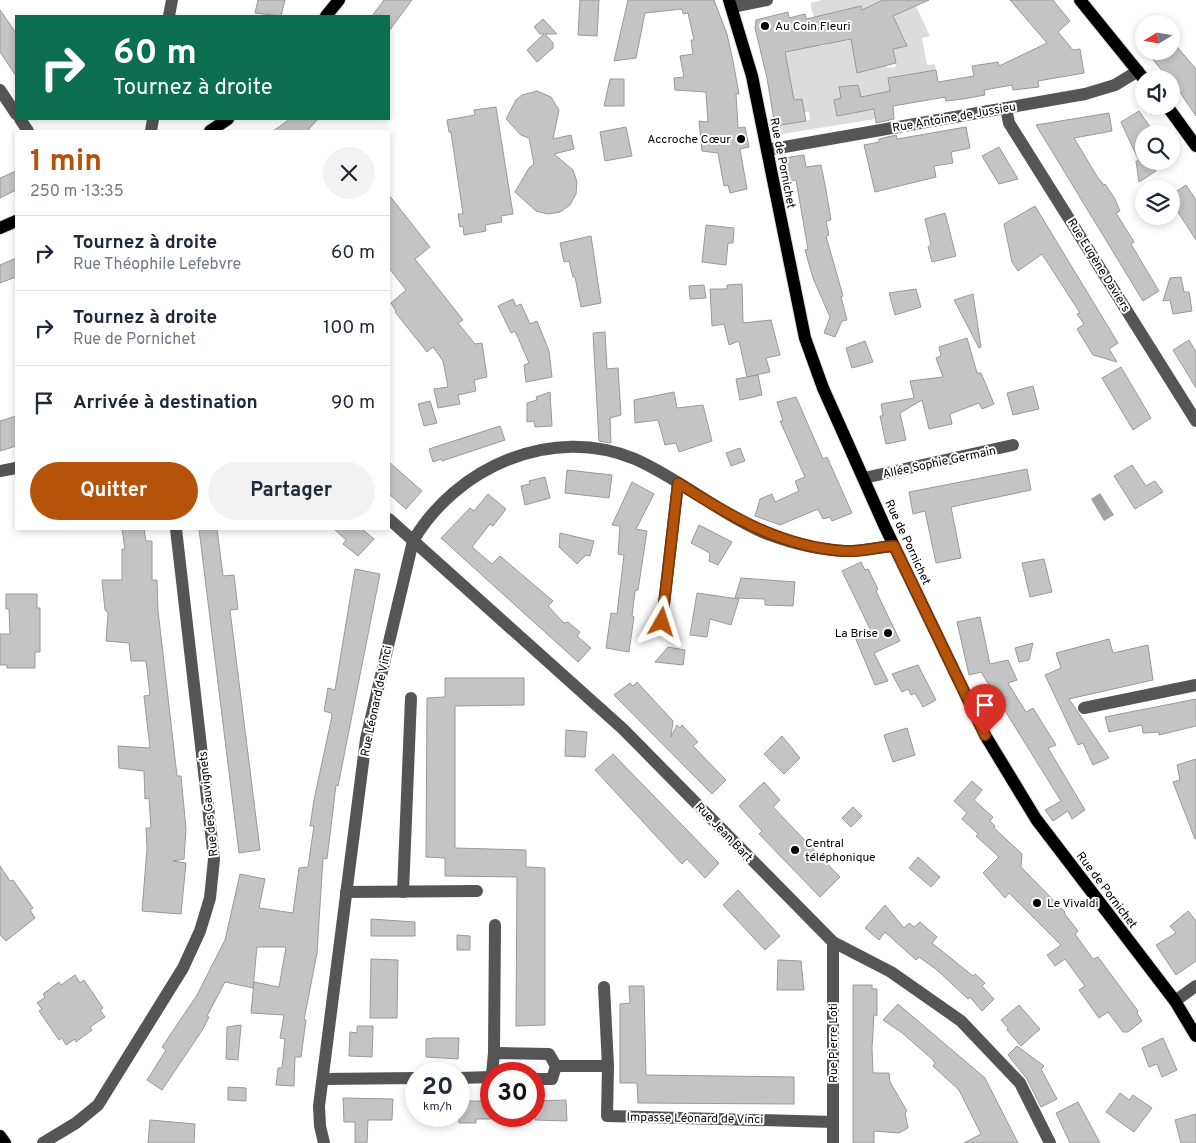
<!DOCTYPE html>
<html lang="fr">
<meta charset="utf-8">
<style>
:root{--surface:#fff;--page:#f2f2f3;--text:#1f2937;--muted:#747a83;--line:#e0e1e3;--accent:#b45309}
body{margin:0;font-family:Overpass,sans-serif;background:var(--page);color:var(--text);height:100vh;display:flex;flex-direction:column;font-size:19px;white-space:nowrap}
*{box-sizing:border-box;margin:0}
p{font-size:16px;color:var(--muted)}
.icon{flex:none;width:28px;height:28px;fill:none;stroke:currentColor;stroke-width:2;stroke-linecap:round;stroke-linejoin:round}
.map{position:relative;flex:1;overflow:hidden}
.side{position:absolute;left:15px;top:130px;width:375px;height:400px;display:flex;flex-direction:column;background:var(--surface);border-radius:0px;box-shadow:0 2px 8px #0003}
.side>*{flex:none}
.banner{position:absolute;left:15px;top:15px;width:375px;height:105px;border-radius:0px;box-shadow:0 2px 8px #0003;background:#0b6e4f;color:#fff;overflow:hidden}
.needle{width:32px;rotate:259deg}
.controls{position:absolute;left:1135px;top:15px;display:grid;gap:10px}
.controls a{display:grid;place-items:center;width:45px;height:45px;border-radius:50%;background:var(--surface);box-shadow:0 2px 8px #0003;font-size:25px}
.speed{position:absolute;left:405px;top:1062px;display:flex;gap:10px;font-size:25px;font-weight:700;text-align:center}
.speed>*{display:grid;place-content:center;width:65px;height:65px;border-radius:50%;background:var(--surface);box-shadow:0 2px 8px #0003;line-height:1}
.speed small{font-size:12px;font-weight:400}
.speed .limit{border:8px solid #d22;background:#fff;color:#111}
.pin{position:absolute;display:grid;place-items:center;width:42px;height:42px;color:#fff;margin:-51px -21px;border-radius:50% 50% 50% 0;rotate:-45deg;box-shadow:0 0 5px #0007}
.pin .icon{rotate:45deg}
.me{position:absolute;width:55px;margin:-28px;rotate:6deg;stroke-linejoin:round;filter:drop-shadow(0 0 4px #0008)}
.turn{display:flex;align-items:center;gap:18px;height:105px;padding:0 15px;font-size:22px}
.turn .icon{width:65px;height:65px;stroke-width:2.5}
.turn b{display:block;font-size:35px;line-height:42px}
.round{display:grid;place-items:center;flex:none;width:52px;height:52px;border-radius:26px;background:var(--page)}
.head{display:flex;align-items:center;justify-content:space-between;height:85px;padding:0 15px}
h1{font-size:30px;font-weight:700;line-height:38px;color:var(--accent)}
.cta{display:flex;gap:10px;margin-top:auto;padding:10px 15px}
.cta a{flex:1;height:58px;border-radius:30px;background:var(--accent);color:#fff;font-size:20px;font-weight:700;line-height:58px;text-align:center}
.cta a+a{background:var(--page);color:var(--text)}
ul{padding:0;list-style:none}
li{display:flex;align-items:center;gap:15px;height:75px;padding:0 15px;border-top:1px solid var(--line)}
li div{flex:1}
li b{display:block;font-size:19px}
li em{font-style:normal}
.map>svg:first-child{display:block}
.green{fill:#dcdcdc;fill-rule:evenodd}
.water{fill:#a3a3a3}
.building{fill:#c4c4c4;stroke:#999}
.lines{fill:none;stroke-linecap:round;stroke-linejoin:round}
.major-casing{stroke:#dbdbdb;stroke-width:14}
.minor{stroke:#555;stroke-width:12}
.major{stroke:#000;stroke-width:12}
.route-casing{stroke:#753606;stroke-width:12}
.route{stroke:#b45309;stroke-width:9}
.poi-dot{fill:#000;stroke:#fff;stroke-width:2}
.labels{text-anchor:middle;stroke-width:4;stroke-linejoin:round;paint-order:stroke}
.poi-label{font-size:12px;fill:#000;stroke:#fff;text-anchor:start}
.street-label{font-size:12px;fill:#000;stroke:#fff}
</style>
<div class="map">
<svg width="1196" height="1143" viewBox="0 0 1196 1143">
<rect width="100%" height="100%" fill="#fff"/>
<path class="green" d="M822 0H887L916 6 930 36 922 38 927 65 935 64 938 82 922 72 913 74V79L890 91 871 95 875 119 776 135 775 126 810 120 809 112H804L794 100 784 48 820 44 821 46 826 45 825 42 842 30 845 41 854 38 862 10 861 6 829 13 817 28 810 3ZM893 50 896 67 887 68 884 52ZM843 86 844 87 863 111 837 116 834 100 841 98 839 88Z"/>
<path class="water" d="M1100 493 1114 515 1104 521 1091 499Z"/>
<g class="building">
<path d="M258 0H285L281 16 255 13Z"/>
<path d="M384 0H412L389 31V16H372Z"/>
<path d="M580 0H599L597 36 578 35Z"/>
<path d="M628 0H714L727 34 733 61 739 94H736L738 128 745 127 749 147 740 149 747 189 730 193 728 185 724 186 718 153 702 151 699 121 708 122 706 92 675 90 674 78 684 77 680 56 693 54 691 40H694L688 13 683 14 682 9 645 13 636 58 614 61Z"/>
<path d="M883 0H929L893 16 907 46 893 49 896 63 857 73 851 39 785 52 794 100 802 99 806 121 775 126 767 78 755 28 756 20 788 12 789 18 805 14 806 19 861 6 862 10Z"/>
<path d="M1010 0H1053L1070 21 1058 32 1073 50 1080 49 1084 73 1038 81 1039 87 1013 90 1012 85 984 90 985 95 963 99 946 101 945 97 893 106 894 119 876 123 874 109 837 116 834 100 841 98 839 87 858 85 861 97 890 91 888 78 936 70 938 82 974 76 972 66 998 62 999 66 1047 43Z"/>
<path d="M0 10 16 33V76L0 52Z"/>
<path d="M543 19 557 34H545L553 43V48L537 62 527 50 544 34H540L534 27Z"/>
<path d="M1171 40 1196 69V116L1171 79H1169L1146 51H1171Z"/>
<path d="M610 79H624V106H604Z"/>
<path d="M537 91 551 97 559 110 553 139 571 135 574 149 554 154 573 170 577 182 576 194 570 205 560 212 548 214 536 211 515 192 529 168 534 164 529 138 521 135 506 119 516 100 522 95Z"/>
<path d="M496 107 513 214 501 216 502 222 485 225 486 231 464 235 463 226 460 227 458 214H463L451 132H449L447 120 475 115 474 110Z"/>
<path d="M1139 111 1155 134H1141L1144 141V161H1155L1156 171 1139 182 1136 161H1139L1121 122Z"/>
<path d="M1109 113 1112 131 1074 138 1098 178 1104 185 1105 184 1115 199 1120 211 1116 213 1134 242 1131 244 1159 291 1143 301 1036 125Z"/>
<path d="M290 119H318L307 131H273Z"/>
<path d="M626 127 632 156 605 161 600 132Z"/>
<path d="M966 127 970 148 951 152 953 163 934 166 936 177 875 192 864 145 879 142V139L896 135 897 139Z"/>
<path d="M999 147 1018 179 999 184 982 156Z"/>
<path d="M804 155 806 167 821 165 826 190 831 220 826 221 829 235 826 236 843 296 841 297 847 320 842 321 835 337 824 333 830 317 813 278 805 250 808 249 796 180 788 181 784 158Z"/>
<path d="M16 171V190L0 198V178Z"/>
<path d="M1186 185 1196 200V240L1176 209 1179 207 1171 195Z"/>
<path d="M389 195 430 247 415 259 463 320 458 323 475 344 482 343 487 377 474 380 476 391 458 395 460 404 438 408 434 389 448 387 443 361 433 347 427 352 395 312 396 311 391 303 406 290 389 268Z"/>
<path d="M1035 206 1118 343 1109 349 1117 362 1093 355 1077 329 1084 324 1077 314 1080 313 1042 254 1018 271 1012 262 1004 224Z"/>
<path d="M945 213 956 256 932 262 928 247 931 245 925 219Z"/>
<path d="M706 225 734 228 733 243H728L726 265 702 262Z"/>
<path d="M591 236 601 303 581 307 575 277H573L569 261 564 262 560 243Z"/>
<path d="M16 258V277L0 283V265Z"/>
<path d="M1181 277 1184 292H1189L1192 311 1173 314 1170 300 1163 301 1170 278Z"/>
<path d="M742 284 743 323 771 320 780 355 766 358 770 372 747 377 739 341 729 345 724 324 712 326 710 289H727V285Z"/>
<path d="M704 285 706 298 690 299 689 286Z"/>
<path d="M916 289 921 307 895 315 889 293Z"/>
<path d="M973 294 981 347 979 348 954 300Z"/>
<path d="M513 299 516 306 521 304 530 324 537 321 549 351 552 377 526 382 524 365 529 363 515 331 511 333 498 306Z"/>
<path d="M605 332 607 369 618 368 621 415 610 418 611 443 599 441 593 333Z"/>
<path d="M967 338 977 373H981L994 404 982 409 979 403 950 414 952 424 929 429 922 400 900 413 906 440 886 444 880 416H883L881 404 914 398 910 381 943 377 936 358 941 356 939 347Z"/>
<path d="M1189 340 1196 352V388L1173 350Z"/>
<path d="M865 341 873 362 852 368 846 348Z"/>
<path d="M1121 367 1151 418 1133 430 1102 378Z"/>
<path d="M758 375 762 395 740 400 736 379Z"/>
<path d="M1033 386 1039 409 1013 415 1007 393Z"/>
<path d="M550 392 552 426 535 427 534 421 527 422V403L537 400 536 397Z"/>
<path d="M674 392 677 408 703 405 712 441 679 452 676 443 665 445 658 420 635 423 634 400Z"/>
<path d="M796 397 823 459 827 457 852 513 832 521 830 517 823 519 818 509 780 525 755 516 760 499 772 494 775 502 799 491 795 481 805 477 780 421H783L777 402Z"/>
<path d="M430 401 437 423 424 426 418 404Z"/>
<path d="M16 416V446L0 451V421Z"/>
<path d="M500 426 505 440 442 461 441 459 433 462 429 449Z"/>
<path d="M740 448 745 461 731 466 726 453Z"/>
<path d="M389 462 422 491 406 509 389 494Z"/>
<path d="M1132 465 1146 486 1155 481 1163 492 1135 509 1114 476Z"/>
<path d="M1027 469 1031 490 951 507 961 558 936 563 925 511 913 514 909 492Z"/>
<path d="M567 470 612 475 609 498 565 493Z"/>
<path d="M545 477 550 498 525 505 521 486 530 484 529 481Z"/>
<path d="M632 482 654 494 636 529 647 531 638 590 635 591 632 616 634 617 629 652 606 648 611 613 617 614 624 555 618 554 620 526 612 525Z"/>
<path d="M488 494 506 509 493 526 490 524 472 547 492 564 500 556 553 601 548 606 564 623 568 622 580 632 577 636 591 648 578 662 441 538 470 508 474 511Z"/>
<path d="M699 525 732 542 718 565 709 561 710 553 691 543Z"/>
<path d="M122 529H144L146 541H152V580H157L158 611 166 680 177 776H181L186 829 184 859 173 861 186 863 181 914 142 911 147 849 146 828H151L149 798 145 799 144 771 119 768 118 746 150 748 144 696 150 695 146 661H131L129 643 106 641 108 613 105 610 102 580H122V549H125Z"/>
<path d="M199 529H217L223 576 234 575 238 609 230 610 260 850 239 853Z"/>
<path d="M334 529H362L374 539 358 556 343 544 346 540Z"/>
<path d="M560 533 594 541 590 556 586 555 577 564 559 547Z"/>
<path d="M1044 559 1052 592 1030 597 1022 563Z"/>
<path d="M861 562 865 570 868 569 878 589 876 591 900 641 874 653 888 681 875 685 855 637 871 631 842 571Z"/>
<path d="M355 569 380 574 338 786 336 785 327 859 323 858 317 953 304 1020H306L301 1057H295L294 1086 276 1085 278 1068H282L285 1039 280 1038 284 1015 251 1013 254 982 279 987 286 947H257L253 988 225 982 207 1016 209 1017 203 1029 162 1090 147 1080 166 1050 162 1047 197 995 225 940 240 874 265 879 259 908 293 913 299 868 308 867 314 826H310L314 800 332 716 331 713 324 711 328 688 335 690Z"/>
<path d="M741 578 795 582 793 606 765 605V599L735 598Z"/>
<path d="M697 593 739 599 731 625 710 619 707 637 690 635Z"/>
<path d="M6 594H37V608H40V652H35V668H7V665H0V634H10L9 609H6Z"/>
<path d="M980 617 990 664 1008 660 1017 680 1008 683 1026 712 1033 708 1056 745 1048 748 1085 810 1072 819 1068 811 1053 821 1045 810 1061 801 981 672 969 675 957 622Z"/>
<path d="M1109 639 1113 653 1148 645 1153 680 1069 699 1109 758 1093 765 1083 743 1078 745 1045 675 1061 668 1056 653Z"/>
<path d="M1033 643 1029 660 1019 662 1015 648Z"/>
<path d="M668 647 685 650 683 665 655 662Z"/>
<path d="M918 665 936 700 923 707 915 693 911 695 908 689 902 692 892 674Z"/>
<path d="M445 678H524V705L455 706V848L526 850V867L545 868V1025L516 1026 517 877 445 876V858L426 857 427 698 445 697Z"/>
<path d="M637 682 673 721 671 737 677 725 680 728 682 725 698 742 693 746 726 780 712 794 614 695 630 683 633 686Z"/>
<path d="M1196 699V726L1159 735V732L1143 733 1142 725 1109 732 1105 717Z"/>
<path d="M907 728 915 755 893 762 884 735Z"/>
<path d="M566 730 587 732 585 757 565 756Z"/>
<path d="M782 736 800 758 784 774 764 754Z"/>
<path d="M613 754 719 863 705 878 687 859 682 864 595 770Z"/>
<path d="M1196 759V839H1195L1173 782 1180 780 1177 765Z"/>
<path d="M972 781 982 790 974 800 993 817 990 821 995 826 994 828 1022 854 1021 867 1065 912 1064 913 1078 931 1075 934 1093 959 1098 957 1138 1011 1137 1013 1142 1021 1128 1032H1123L1108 1012 1099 1018 1079 990 1085 986 1065 959 1055 966 1047 955 1061 945 1009 893 1005 898 983 873 999 857 976 836 978 834 962 819 967 813 954 801Z"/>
<path d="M764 782 780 800 773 807 840 877 820 897 759 834 762 831 739 806Z"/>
<path d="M853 807 862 816 851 827 842 818Z"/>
<path d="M918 857 940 877 931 887 909 868Z"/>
<path d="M0 866 10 881 13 880 33 908 30 910 35 918 6 941 0 935Z"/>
<path d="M738 890 780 936 765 950 723 905Z"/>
<path d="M885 905 904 928 909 923 914 927 920 922 937 937 932 943 973 976 975 974 985 983 982 986 994 999 982 1011 970 997 968 999 937 970 919 957 916 960 885 932 879 940 865 928Z"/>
<path d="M1188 911 1196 921V961L1176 975 1156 945 1176 933 1170 926Z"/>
<path d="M371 919 415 922V936H371Z"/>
<path d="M457 935 470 936V950H457Z"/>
<path d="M371 959 398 960 397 1018H370Z"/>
<path d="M778 960 801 961 804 990H777Z"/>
<path d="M75 975 80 983 84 980 103 1008 100 1010 105 1017 90 1027 92 1030 76 1042 75 1039 66 1045 62 1038 59 1040 39 1011 42 1009 37 1003 45 997 43 994 59 982 61 985Z"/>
<path d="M853 985H872V989H877V1016L874 1014 872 1048 873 1073H889L890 1082 907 1111 905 1113 908 1128 899 1133 874 1131V1143H853Z"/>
<path d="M629 986H644L646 1075 794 1077V1104L638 1103 637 1083H620V1004L630 1003Z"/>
<path d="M898 1004 985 1078 1018 1143H964L981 1134 959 1090 933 1066 935 1063 932 1059 901 1032 883 1020Z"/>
<path d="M1019 1005 1040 1029 1021 1046 1007 1030 1008 1028 1001 1020Z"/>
<path d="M241 1025 238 1060 226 1059 227 1027Z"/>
<path d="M357 1026H373L372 1057 349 1056 350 1032 357 1033Z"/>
<path d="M434 1038H459L458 1059 426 1057V1039Z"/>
<path d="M1163 1038 1177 1070 1162 1077 1157 1064 1149 1067 1142 1048Z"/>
<path d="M1017 1046 1044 1066 1041 1069 1057 1099 1041 1107 1027 1079 1008 1055Z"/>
<path d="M228 1087 246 1088V1101L228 1100Z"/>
<path d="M1120 1093 1129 1100 1133 1095 1152 1108 1134 1132 1106 1112Z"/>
<path d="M343 1098 393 1099 392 1120H368L367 1143H355V1122H344Z"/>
<path d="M566 1100 567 1121 535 1120V1101Z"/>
<path d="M459 1101H491V1119H476V1123H459Z"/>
<path d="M1078 1102 1100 1143H1070L1056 1113Z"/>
<path d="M1196 1114V1143H1181L1175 1120Z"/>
<path d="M150 1120 195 1124 194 1143H148Z"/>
</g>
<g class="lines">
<g class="major-casing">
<g id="major">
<path d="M729 0 752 76 805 338 823 388 885 527 985 735 1036 819 1175 1001 1196 1036"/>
<path d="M1080 0 1144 79"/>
<path d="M326 16 339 0"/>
<path d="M1167 106 1196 146"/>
<path d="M210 131 228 119"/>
<path d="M0 228 16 221"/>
<path d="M0 1136 5 1143"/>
</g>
</g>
<g class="minor">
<path d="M732 7 767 0"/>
<path d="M169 16 172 0"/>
<path d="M0 90 16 114"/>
<path d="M1006 108 1009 123 1196 421"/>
<path d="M20 119 28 131"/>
<path d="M151 131 153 119"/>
<path d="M767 150 1085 94 1115 85 1138 71"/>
<path d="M0 471 16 468"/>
<path d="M864 478 1013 445"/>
<path d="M389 519 623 729 833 942 891 972 961 1021 1020 1083 1050 1143"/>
<path d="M662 621 678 483"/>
<path d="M1084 708 1196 685"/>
<path d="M346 892 477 891"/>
<path d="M403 892 411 698"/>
<path d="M833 942V1143"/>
<path d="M604 987 608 1066"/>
<path d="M1175 1001 1196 986"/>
<path d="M494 1053 495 925"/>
<path d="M492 1074 494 1053 549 1054 556 1066"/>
<path d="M459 1078 491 1077"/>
<path d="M324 1079 416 1078"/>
<path d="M534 1079H552L556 1066H608L607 1116 833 1122"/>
<path d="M43 1143 76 1123 98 1105 183 968 200 931 210 898 214 859 176 529"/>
<path d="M324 1143 320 1126 319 1106 366 739 413 541C456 467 553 424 635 459 682 480 720 514 767 534 791 543 819 550 845 551 861 552 878 547 894 546"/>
</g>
<use href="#major" class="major"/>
</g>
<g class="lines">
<g class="route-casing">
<path id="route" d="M662 622 678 483C730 516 781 547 844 551 860 552 878 547 894 546L985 735"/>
</g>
<use href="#route" class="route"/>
</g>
<g class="poi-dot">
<circle cx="765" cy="26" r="5"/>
<circle cx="741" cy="139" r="5"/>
<circle cx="888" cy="633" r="5"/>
<circle cx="795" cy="850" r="5"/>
<circle cx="1037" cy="903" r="5"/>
</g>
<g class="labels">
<g class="poi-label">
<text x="775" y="30">Au Coin Fleuri</text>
<text x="731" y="143" text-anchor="end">Accroche Cœur</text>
<text x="878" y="637" text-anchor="end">La Brise</text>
<text x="805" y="847">Central<tspan x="805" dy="14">téléphonique</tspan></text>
<text x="1047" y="907">Le Vivaldi</text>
</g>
<g class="street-label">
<text transform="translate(954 117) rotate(-10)" y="4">Rue Antoine de Jussieu</text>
<text transform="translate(783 163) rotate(79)" y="4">Rue de Pornichet</text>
<text transform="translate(1099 265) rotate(58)" y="4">Rue Eugène Daviers</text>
<text transform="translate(939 462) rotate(-12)" y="4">Allée Sophie Germain</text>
<text transform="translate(908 542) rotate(65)" y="4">Rue de Pornichet</text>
<text transform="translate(376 701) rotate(-78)" y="4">Rue Léonard de Vinci</text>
<text transform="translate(208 804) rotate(-96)" y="4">Rue des Gauvignets</text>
<text transform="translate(724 832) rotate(46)" y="4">Rue Jean Bart</text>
<text transform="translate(1107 890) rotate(53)" y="4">Rue de Pornichet</text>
<text transform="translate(833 1043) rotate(-90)" y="4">Rue Pierre Loti</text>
<text transform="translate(695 1118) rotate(1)" y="4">Impasse Léonard de Vinci</text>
</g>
</g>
</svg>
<div class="controls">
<a><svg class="needle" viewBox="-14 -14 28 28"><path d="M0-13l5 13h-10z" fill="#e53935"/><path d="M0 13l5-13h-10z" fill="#747a83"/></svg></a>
<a><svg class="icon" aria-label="sound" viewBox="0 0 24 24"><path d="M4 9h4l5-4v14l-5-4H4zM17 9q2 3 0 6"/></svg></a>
<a><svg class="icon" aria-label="search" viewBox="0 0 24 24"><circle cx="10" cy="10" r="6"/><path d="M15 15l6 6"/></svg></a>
<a><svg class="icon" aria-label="layers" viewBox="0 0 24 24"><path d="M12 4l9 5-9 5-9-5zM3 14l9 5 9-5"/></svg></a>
</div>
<div class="speed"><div>20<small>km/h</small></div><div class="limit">30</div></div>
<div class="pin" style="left:985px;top:735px;background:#d93025"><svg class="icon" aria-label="arrive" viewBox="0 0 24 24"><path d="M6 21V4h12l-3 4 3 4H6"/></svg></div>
<svg class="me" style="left:662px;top:622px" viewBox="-20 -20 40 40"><path d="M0-17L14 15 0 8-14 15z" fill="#b45309" stroke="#fff" stroke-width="4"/></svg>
<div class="banner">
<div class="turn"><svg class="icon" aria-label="right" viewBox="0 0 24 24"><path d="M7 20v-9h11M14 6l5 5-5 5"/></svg><div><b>60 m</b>Tournez à droite</div></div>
</div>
<section class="side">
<div class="head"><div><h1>1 min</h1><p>250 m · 13:35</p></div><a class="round"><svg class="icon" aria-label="close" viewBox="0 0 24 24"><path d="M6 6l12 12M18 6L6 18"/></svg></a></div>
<ul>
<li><svg class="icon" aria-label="right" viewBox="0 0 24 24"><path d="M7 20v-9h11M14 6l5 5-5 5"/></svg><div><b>Tournez à droite</b><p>Rue Théophile Lefebvre</p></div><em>60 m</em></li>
<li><svg class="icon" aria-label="right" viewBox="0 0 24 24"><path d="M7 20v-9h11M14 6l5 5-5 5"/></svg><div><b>Tournez à droite</b><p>Rue de Pornichet</p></div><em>100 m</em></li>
<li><svg class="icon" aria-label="arrive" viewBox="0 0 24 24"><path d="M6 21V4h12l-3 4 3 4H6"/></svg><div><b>Arrivée à destination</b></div><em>90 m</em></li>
</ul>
<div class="cta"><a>Quitter</a><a>Partager</a></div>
</section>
</div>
